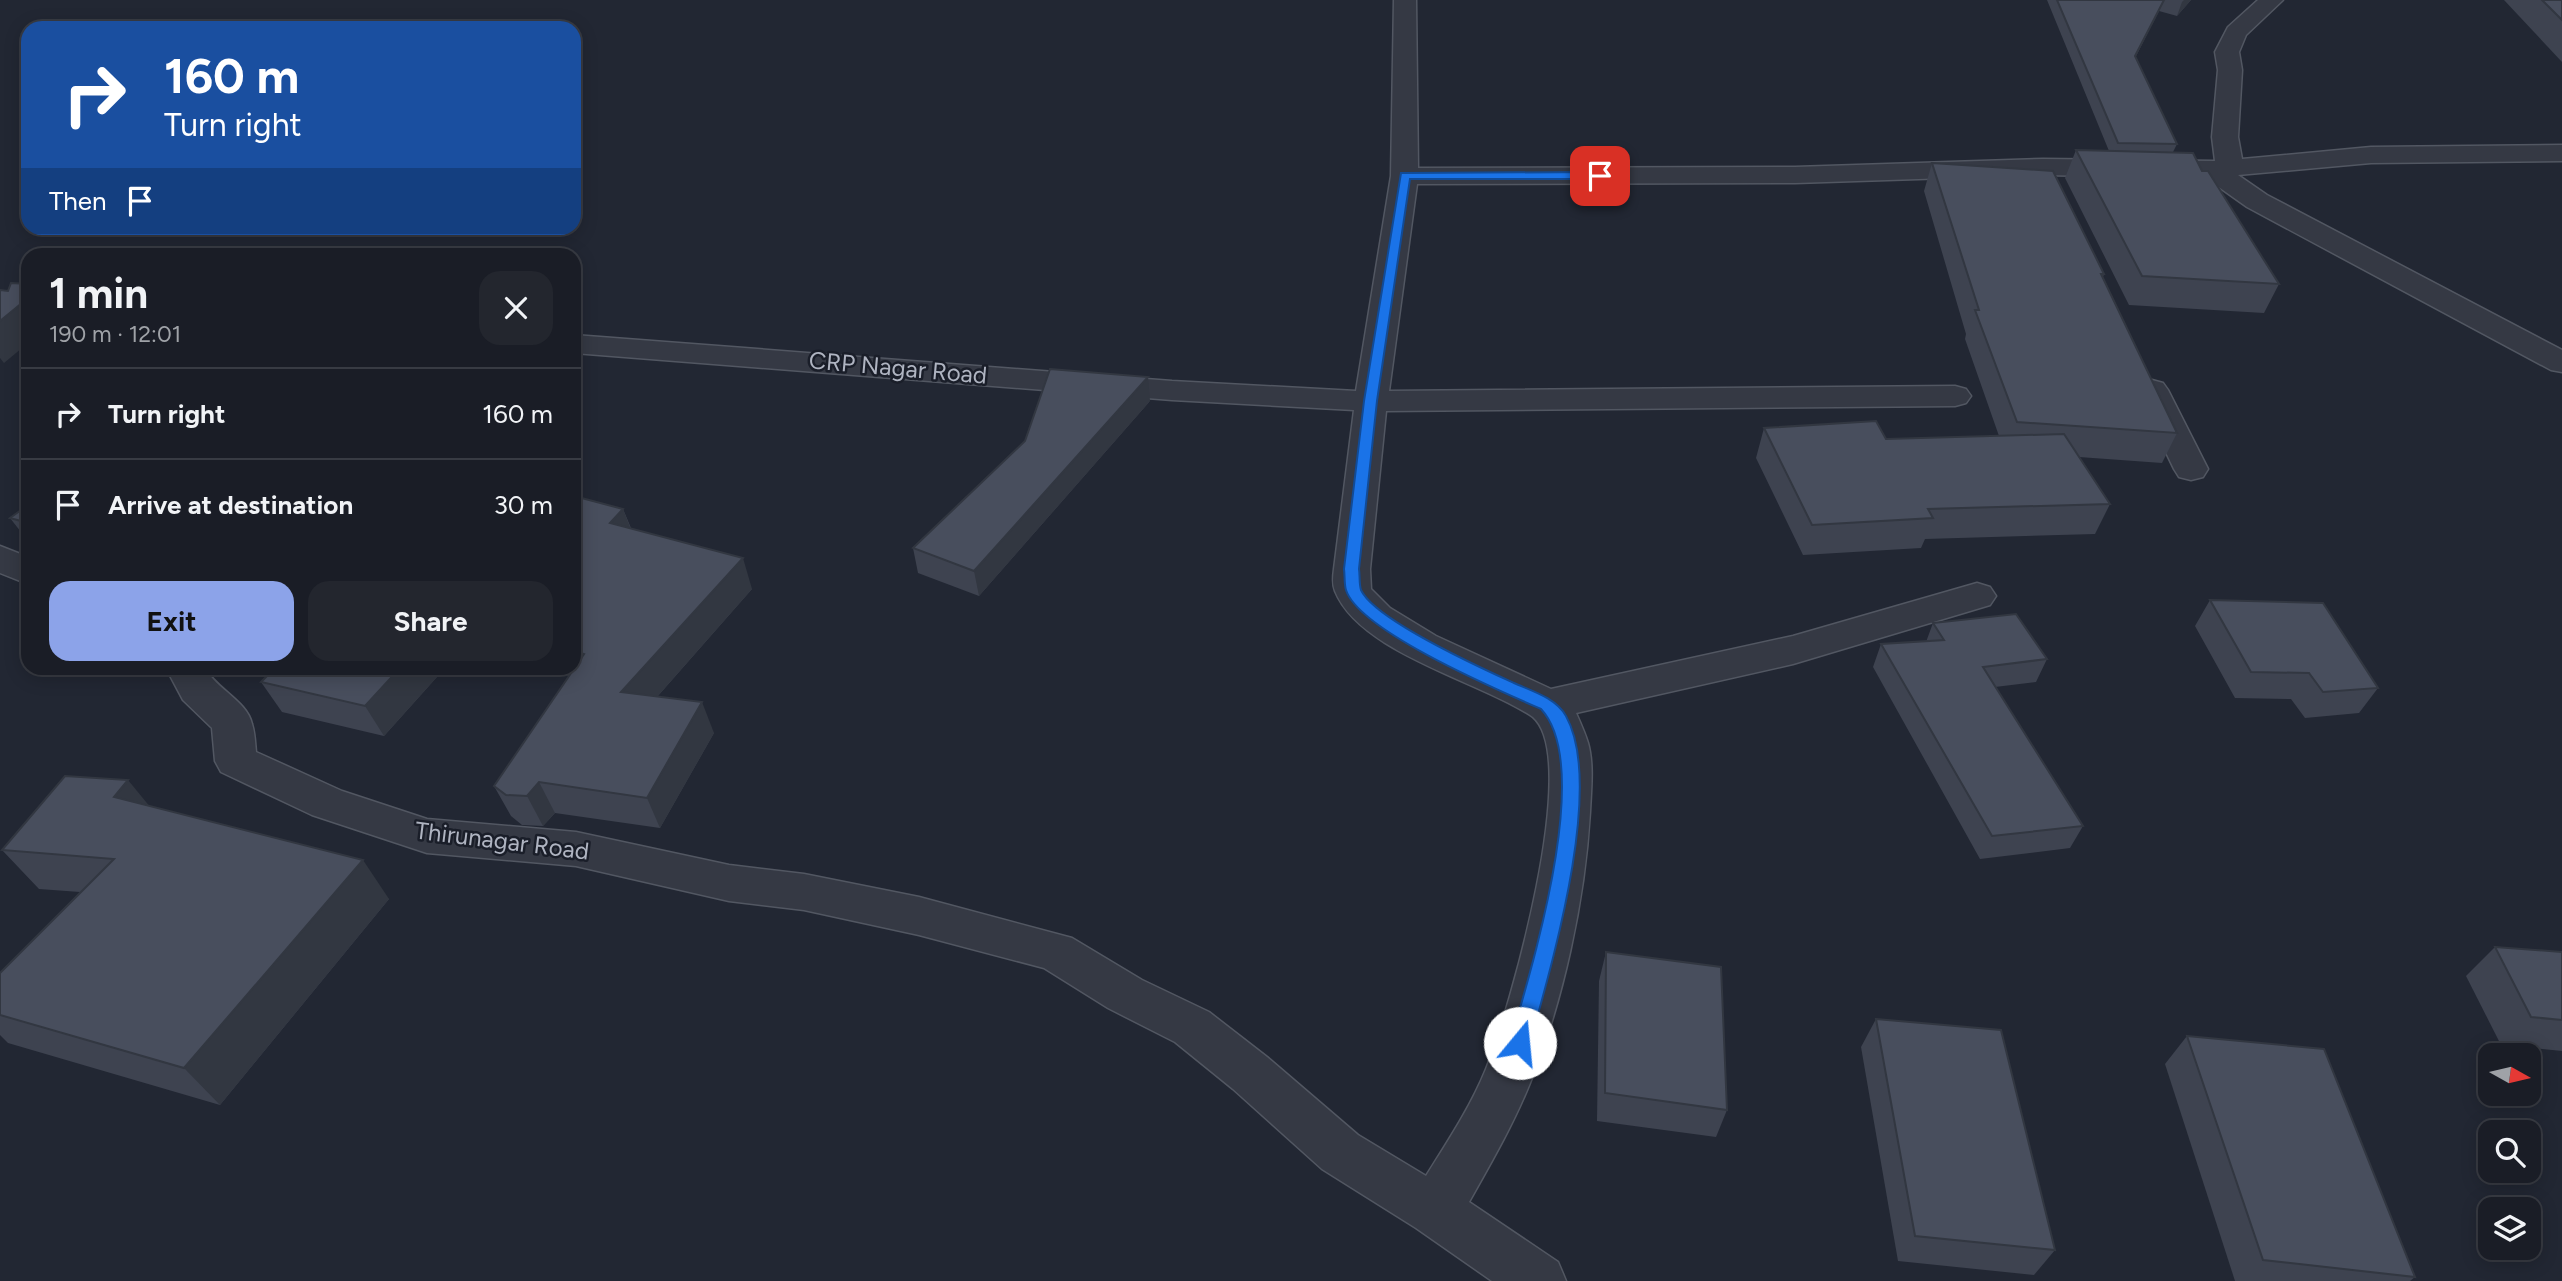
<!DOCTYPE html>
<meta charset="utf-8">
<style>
:root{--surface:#1a1d26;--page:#23262e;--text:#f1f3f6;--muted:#9fa2a7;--line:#383b43;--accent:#8ca3e9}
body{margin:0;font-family:Figtree,sans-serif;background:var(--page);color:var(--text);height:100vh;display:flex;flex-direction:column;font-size:26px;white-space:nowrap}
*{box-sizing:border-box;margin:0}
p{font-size:23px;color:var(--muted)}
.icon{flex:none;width:38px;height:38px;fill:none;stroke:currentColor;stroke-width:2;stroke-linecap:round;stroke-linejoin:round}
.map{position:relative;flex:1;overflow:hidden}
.sheet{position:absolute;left:21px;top:248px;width:560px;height:427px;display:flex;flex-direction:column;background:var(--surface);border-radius:21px;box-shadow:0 4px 18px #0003,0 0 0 2px var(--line)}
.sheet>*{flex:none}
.guide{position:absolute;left:21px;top:21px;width:560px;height:214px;border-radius:21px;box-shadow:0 4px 18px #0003,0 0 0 2px var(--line);background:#1a4fa0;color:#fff;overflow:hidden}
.needle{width:46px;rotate:98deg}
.buttons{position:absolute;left:2478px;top:1043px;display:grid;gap:14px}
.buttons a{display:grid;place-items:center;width:63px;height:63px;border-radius:14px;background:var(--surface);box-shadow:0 4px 18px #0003,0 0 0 2px var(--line);font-size:35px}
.pin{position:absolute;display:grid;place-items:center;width:60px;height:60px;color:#fff;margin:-30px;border-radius:14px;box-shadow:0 4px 10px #0006}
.me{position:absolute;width:77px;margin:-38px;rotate:17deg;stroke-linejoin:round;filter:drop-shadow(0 0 5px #0008)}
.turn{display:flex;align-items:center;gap:24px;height:147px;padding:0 28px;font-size:32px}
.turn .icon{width:91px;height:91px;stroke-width:2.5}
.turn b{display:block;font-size:49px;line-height:60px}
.then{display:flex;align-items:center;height:66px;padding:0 28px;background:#0003;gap:14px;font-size:26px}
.round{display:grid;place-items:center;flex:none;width:74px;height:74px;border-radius:21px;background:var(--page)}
.head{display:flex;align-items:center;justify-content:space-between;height:119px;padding:0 28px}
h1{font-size:42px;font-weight:700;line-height:52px}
.button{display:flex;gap:14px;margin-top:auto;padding:14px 28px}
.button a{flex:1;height:80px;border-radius:21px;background:var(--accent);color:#111;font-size:28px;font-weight:700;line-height:80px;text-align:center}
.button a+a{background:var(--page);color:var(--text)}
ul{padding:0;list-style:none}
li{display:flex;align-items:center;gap:21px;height:91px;padding:0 28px;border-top:2px solid var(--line)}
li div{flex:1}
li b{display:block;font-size:26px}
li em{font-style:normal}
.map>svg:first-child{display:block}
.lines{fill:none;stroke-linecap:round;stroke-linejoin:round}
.minor-casing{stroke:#525762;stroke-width:3}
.minor{fill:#353944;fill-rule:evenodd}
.wall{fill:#3e4350}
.shaded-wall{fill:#323741}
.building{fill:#484e5d;stroke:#323741;stroke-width:2}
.route{fill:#1a73e8;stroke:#114b97;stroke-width:2}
.labels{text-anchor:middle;stroke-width:5;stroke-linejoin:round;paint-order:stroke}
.street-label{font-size:24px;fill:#afb4c1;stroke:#1a1e29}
</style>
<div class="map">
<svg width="2562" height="1281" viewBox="0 0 2562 1281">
<rect width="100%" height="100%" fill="#222733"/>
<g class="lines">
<g class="minor-casing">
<g id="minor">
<path d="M1394 0H1416L1418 168 1795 167 2043 159 2215 161 2212 137 2218 70 2215 52 2228 27 2258 0H2283L2246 35 2239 52 2242 70 2238 137 2242 159 2371 147 2562 145V161L2371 163 2238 175 2267 195 2562 350V372L2551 370 2247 207 2206 178 2043 175 1795 183 1417 184 1389 391 1955 386 1966 389 1971 396 1966 403 1955 406 1386 411 1370 569 1371 589 1390 608 1436 636 1551 689 1793 636 1977 583 1990 587 1996 596 1990 605 1793 664 1576 713C1580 722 1585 733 1588 743 1594 764 1591 790 1590 812 1585 900 1563 1002 1530 1083 1513 1125 1491 1163 1469 1202L1558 1262 1566 1281H1492L1416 1228 1322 1169 1233 1089 1175 1042 1108 1008 1044 968 919 935 804 910 729 901 576 866 427 853 312 815 221 772 215 761 212 728 183 700 166 668H205C216 689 247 701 252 724 255 733 255 743 256 752L342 791 427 819 576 832 729 865 804 874 919 897 1072 938 1142 980 1209 1012 1267 1057 1358 1135 1426 1176C1448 1141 1471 1106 1486 1069 1509 1012 1582 759 1533 717 1480 681 1360 653 1335 591 1332 584 1333 576 1334 569L1354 410 1172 400 574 353V335L1172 381 1356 391 1391 176Z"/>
<path d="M2152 380 2163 383 2168 390 2208 469 2203 477 2191 480 2179 477 2174 469 2136 390 2141 383Z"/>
<path d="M0 546 28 557V584L0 573Z"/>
</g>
</g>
<use href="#minor" class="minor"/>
</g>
<g class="wall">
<path d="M2047 0H2191L2177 16 2159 11 2135 58 2177 144 2173 152 2202 171 2279 284 2264 313 2129 305 2065 178 2076 150 2109 151Z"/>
<path d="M2504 0H2562V62Z"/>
<path d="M1932 163 2104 274 2103 277 2177 433 2162 463 2079 457 2110 504 2095 534 1925 539 1921 548 1803 555 1756 458 1764 428 1886 439 1999 436 1965 339 1966 334 1924 191Z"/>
<path d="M1150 401 979 596 918 573 913 548Z"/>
<path d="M574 496 623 509 631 528 752 589 657 697 714 733 660 828 555 813 543 826 522 825 511 816 494 786 569 676 546 668H574Z"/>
<path d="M28 505V541L10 518Z"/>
<path d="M2210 600 2378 688 2359 713 2305 718 2291 699 2235 698 2195 626Z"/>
<path d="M1933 623 2047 659 2036 682 1995 687 2083 826 2070 848 1980 859 1873 667 1881 644 1926 642Z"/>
<path d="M275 668H445L384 736 282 712 261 682Z"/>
<path d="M149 806 389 899 220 1105 8 1043 0 1035V973L80 892 39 889 2 850Z"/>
<path d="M2495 947 2562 952V1051L2501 1045 2466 976Z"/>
<path d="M1606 952 1727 1110 1716 1137 1597 1121 1599 981Z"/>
<path d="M1876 1019 2055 1250 2034 1275 1898 1261 1861 1047Z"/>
<path d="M2187 1036 2415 1277 2410 1281H2235L2165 1064Z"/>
</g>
<g class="shaded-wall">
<path d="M2164 0 2159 11 2129 70 2135 56Z"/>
<path d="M2184 0H2191L2177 16 2182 2Z"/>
<path d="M28 298V343L4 363 0 358V321Z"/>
<path d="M1148 377 1150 401 979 596 974 571Z"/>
<path d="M623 509 635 540 610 523Z"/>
<path d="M743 558 752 589 634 723 621 692Z"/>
<path d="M400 668H445L384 736 365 706Z"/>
<path d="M702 702 714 733 660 828 647 798Z"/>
<path d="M128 780 160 819 114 797Z"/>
<path d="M539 782 555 813 543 826 527 796Z"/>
<path d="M363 860 389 899 220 1105 184 1068Z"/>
</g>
<g class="building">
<path d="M2057 0H2164L2135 56 2177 144 2118 143Z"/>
<path d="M2542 0H2562V20Z"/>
<path d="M2076 150 2193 153 2202 171H2208L2279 284 2142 276Z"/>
<path d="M1932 163 2053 171 2104 274H2101L2177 433 2017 422 1975 310H1979Z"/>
<path d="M11 283 28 284V298L0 321V290L8 291Z"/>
<path d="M1050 369 1148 377 974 571 913 548 1025 441Z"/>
<path d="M1876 421 1886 439 2064 434 2110 504 1928 509 1933 518 1812 525 1764 428Z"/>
<path d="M574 496 623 509 610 523 743 558 621 692 702 702 647 798 539 782 527 796 506 795 494 786 584 654 574 651Z"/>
<path d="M28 505V523L10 518Z"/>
<path d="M2210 600 2323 603 2378 688 2323 692 2309 673 2251 672Z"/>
<path d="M2016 614 2047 659 1983 667 2083 826 1992 836 1881 644 1944 640 1933 623Z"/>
<path d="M275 668H400L365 706 261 682Z"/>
<path d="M65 776 128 780 114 797 363 860 184 1068 0 1015V973L114 859 2 850Z"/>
<path d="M2495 947 2562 952V1020L2531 1017Z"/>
<path d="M1606 952 1721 967 1727 1110 1605 1093Z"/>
<path d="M1876 1019 2001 1030 2055 1250 1915 1236Z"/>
<path d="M2187 1036 2324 1049 2415 1277 2263 1260Z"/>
</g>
<path class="route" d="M1401 173 1600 172 1605 176 1600 179H1410L1377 401 1359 569C1360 575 1359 584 1361 590 1375 620 1481 668 1514 683 1532 691 1556 698 1566 716 1605 786 1551 967 1530 1043L1527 1049 1520 1052 1513 1049 1510 1043C1530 972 1595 767 1541 709 1500 691 1359 631 1346 590 1344 584 1345 575 1344 569L1364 401Z"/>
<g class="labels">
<g class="street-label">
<text transform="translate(898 368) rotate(5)" y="8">CRP Nagar Road</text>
<text transform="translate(502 841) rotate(7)" y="8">Thirunagar Road</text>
</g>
</g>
</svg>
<div class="buttons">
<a><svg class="needle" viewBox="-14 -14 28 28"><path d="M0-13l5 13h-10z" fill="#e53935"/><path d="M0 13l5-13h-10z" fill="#9fa2a7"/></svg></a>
<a><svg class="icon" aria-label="search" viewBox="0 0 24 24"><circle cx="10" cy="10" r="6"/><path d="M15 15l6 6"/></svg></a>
<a><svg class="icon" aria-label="layers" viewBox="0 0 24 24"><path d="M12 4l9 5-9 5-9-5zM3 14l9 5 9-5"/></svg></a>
</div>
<div class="pin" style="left:1600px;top:176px;background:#d93025"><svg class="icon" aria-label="arrive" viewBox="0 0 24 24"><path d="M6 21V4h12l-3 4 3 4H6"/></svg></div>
<svg class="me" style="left:1520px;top:1043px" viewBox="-20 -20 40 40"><circle r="19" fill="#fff"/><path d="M0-13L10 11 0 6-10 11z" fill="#1a73e8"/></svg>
<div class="guide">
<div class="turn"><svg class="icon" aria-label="right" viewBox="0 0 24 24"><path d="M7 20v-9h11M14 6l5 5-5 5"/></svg><div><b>160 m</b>Turn right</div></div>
<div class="then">Then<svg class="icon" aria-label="arrive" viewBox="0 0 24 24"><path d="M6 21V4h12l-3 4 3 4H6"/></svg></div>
</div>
<section class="sheet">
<div class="head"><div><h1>1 min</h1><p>190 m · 12:01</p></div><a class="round"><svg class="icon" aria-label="close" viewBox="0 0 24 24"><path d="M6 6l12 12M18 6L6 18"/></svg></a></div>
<ul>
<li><svg class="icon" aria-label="right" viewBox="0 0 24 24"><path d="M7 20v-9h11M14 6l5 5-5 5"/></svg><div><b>Turn right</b></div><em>160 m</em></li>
<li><svg class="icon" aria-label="arrive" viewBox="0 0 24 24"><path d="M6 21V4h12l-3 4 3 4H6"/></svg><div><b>Arrive at destination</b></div><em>30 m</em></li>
</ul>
<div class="button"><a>Exit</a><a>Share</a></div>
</section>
</div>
